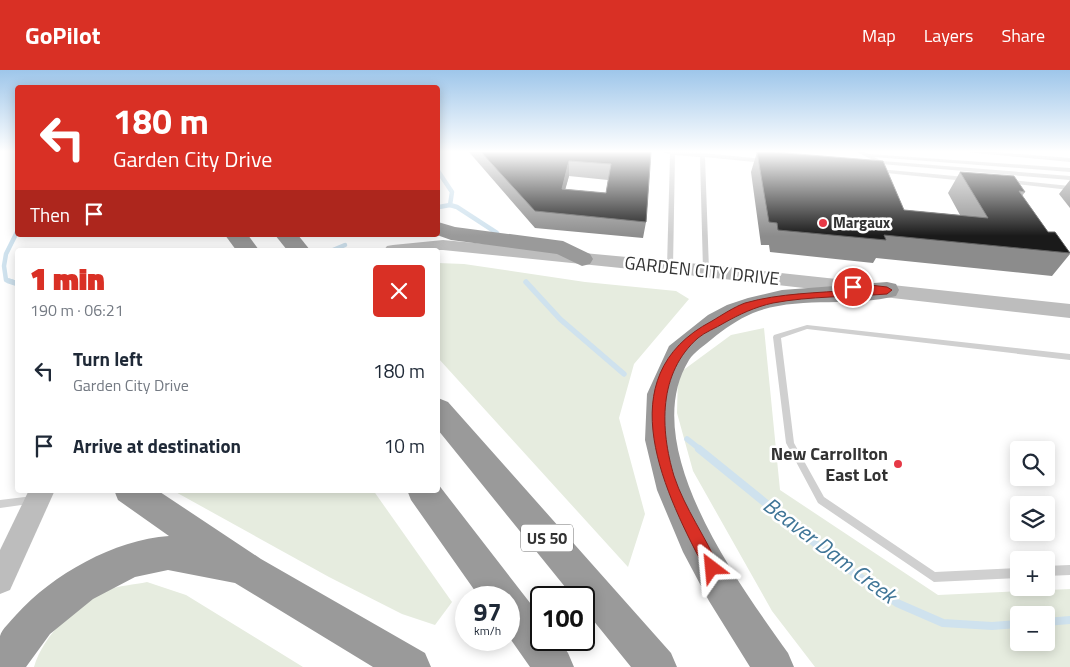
<!DOCTYPE html>
<meta charset="utf-8">
<style>
:root{--surface:#fff;--page:#f6f6f7;--text:#1f2937;--muted:#747a83;--accent:#d93025}
body{margin:0;font-family:"Titillium Web",sans-serif;background:var(--page);color:var(--text);height:100vh;display:flex;flex-direction:column;font-size:19px;white-space:nowrap}
*{box-sizing:border-box;margin:0}
p{font-size:16px;color:var(--muted)}
.icon{flex:none;width:28px;height:28px;fill:none;stroke:currentColor;stroke-width:2;stroke-linecap:round;stroke-linejoin:round}
.map{position:relative;flex:1;overflow:hidden}
.sheet{position:absolute;left:15px;top:178px;width:425px;height:245px;display:flex;flex-direction:column;background:var(--surface);border-radius:5px;box-shadow:0 2px 12px #0003}
.sheet>*{flex:none}
.top-card{position:absolute;left:15px;top:15px;width:425px;height:152px;border-radius:5px;box-shadow:0 2px 12px #0003;background:#d93025;color:#fff;overflow:hidden}
.controls{position:absolute;left:1010px;top:371px;display:grid;gap:10px}
.controls a{display:grid;place-items:center;width:45px;height:45px;border-radius:5px;background:var(--surface);box-shadow:0 2px 12px #0003;font-size:25px}
.speed{position:absolute;left:455px;top:516px;display:flex;gap:10px;font-size:25px;font-weight:700;text-align:center}
.speed>*{display:grid;place-content:center;width:65px;height:65px;border-radius:50%;background:var(--surface);box-shadow:0 2px 12px #0003;line-height:1}
.speed small{font-size:12px;font-weight:400}
.speed .limit{border:2px solid #111;border-radius:8px;background:#fff;color:#111}
.pin{position:absolute;display:grid;place-items:center;width:42px;height:42px;color:#fff;margin:-21px;border:2px solid #fff;border-radius:50%;box-shadow:0 1px 5px #0007}
.me{position:absolute;width:55px;margin:-28px;rotate:331deg;stroke-linejoin:round;filter:drop-shadow(0 0 4px #0008)}
.turn{display:flex;align-items:center;gap:18px;height:105px;padding:0 15px;font-size:22px}
.turn .icon{width:65px;height:65px;stroke-width:2.5}
.turn b{display:block;font-size:35px;line-height:42px}
.then{display:flex;align-items:center;height:48px;padding:0 15px;background:#0003;gap:10px;font-size:19px}
.round{display:grid;place-items:center;flex:none;width:52px;height:52px;border-radius:5px;background:var(--page)}
.head{display:flex;align-items:center;justify-content:space-between;height:85px;padding:0 15px}
h1{font-size:30px;font-weight:800;line-height:38px;color:var(--accent)}
ul{padding:0;list-style:none}
li{display:flex;align-items:center;gap:15px;height:75px;padding:0 15px}
li div{flex:1}
li b{display:block;font-size:19px}
li em{font-style:normal}
header{display:flex;align-items:center;gap:30px;box-sizing:border-box;height:70px;padding:0 25px;background:var(--accent);color:#fff}
header strong{font-size:24px}
nav{display:flex;gap:28px;margin-inline-start:auto;font-size:18px}
.map>svg:first-child{display:block}
.green{fill:#e6ecdf;fill-rule:evenodd}
.lines{fill:none;stroke-linecap:round;stroke-linejoin:round}
.stream-far2{stroke:#cfe2ee;stroke-width:4.5}
.stream-far1{stroke:#cfe2ee;stroke-width:5.5}
.stream{stroke:#cfe2ee;stroke-width:8}
.service{fill:#d0d0d0;fill-rule:evenodd}
.secondary{fill:#bdbdbd;fill-rule:evenodd}
.motorway{fill:#9a9a9a;fill-rule:evenodd}
.wall{fill:#8c8c8c;fill-rule:evenodd}
.shaded-wall{fill:#5f5f5f}
.building{fill:#1a1a1a;stroke:#5f5f5f;fill-rule:evenodd}
.route{fill:#d93025;stroke:#8d1f18}
.poi-dot{fill:#e63946;stroke:#fff;stroke-width:2}
.labels{text-anchor:middle;stroke-width:5;stroke-linejoin:round;paint-order:stroke}
.far-poi-label{font-size:15px;font-weight:bold;fill:#333;stroke:#fff;text-anchor:start}
.shield{fill:#fff;stroke:#707070;stroke-width:1}
.shield-label{font-size:16px;font-weight:bold;fill:#333}
.street-label{font-size:18px;fill:#333;stroke:#fff}
.poi-label{font-size:18px;font-weight:bold;fill:#333;stroke:#fff;text-anchor:end}
.near-water-label{font-size:22px;font-style:italic;fill:#3f7597;stroke:#fff}
</style>
<header>
<strong>GoPilot</strong>
<nav><a>Map</a><a>Layers</a><a>Share</a></nav>
</header>
<div class="map">
<svg width="1070" height="597" viewBox="0 0 1070 597">
<rect width="100%" height="100%" fill="#fff"/>
<g class="green">
<path d="M438 193 464 194 585 212 676 221 689 229 634 294 619 348 645 444 628 497 438 288Z"/>
<path d="M764 258 780 420 938 525 1070 519V597H815L772 541 693 401 677 343 678 304 731 265ZM1019 545H1046V572H1019Z"/>
<path d="M172 420H373L452 532 435 555 402 544 329 507Z"/>
<path d="M147 512 186 525 303 597H34C44 564 75 535 106 521 118 515 135 515 147 512Z"/>
</g>
<g class="lines">
<g class="stream-far2">
<path d="M438 101 452 122 450 135"/>
<path d="M439 137 450 135 457 137 497 163"/>
<path d="M333 180 345 175"/>
<path d="M13 212 6 210 4 196 6 184 18 160"/>
</g>
<g class="stream-far1">
<path d="M9 211 18 214"/>
<path d="M526 212 560 249 624 304"/>
<path d="M687 369 701 380"/>
</g>
<g class="stream">
<path d="M699 379 837 491 897 533 943 553 992 556 1019 554"/>
<path d="M1046 552 1070 550"/>
</g>
<g class="service">
<path d="M661 82 702 83 764 89 767 91 764 93 705 87 709 200 708 201H704L703 200 700 87 675 85 673 197 670 199 667 197 670 84Z"/>
<path d="M857 82H864L868 84 1070 98V102L874 87 882 91 1070 106V110L881 94Z"/>
<path d="M967 82H993L1070 88V92Z"/>
<path d="M878 99 966 107 969 109 966 111 876 102V100Z"/>
<path d="M1010 110 1070 116V120L1008 113V111Z"/>
<path d="M807 255 1070 284V290L807 259 781 268 794 373 824 427 935 502 1019 498V508L934 512 818 433 786 373 773 267 774 265Z"/>
<path d="M33 426 36 427 38 430 36 433 0 438V430Z"/>
<path d="M1070 495V505L1046 506V496Z"/>
</g>
<g class="secondary">
<path d="M443 170 670 191 1070 234V248L670 203 443 180H384L387 176 393 175Z"/>
<path d="M29 420H55L10 520 0 524V480Z"/>
</g>
<g class="motorway">
<path d="M438 152 455 157 563 171 590 184 593 189 590 194 582 196 557 184 451 170 437 165Z"/>
<path d="M225 165H248L259 180H236Z"/>
<path d="M275 165H298L310 180H287Z"/>
<path d="M887 212 896 214 899 220 896 226C850 238 798 225 753 243 737 250 724 259 712 269 705 275 694 282 689 290 636 376 739 514 788 583L794 597H750L709 531 683 482 657 420 645 370 647 324 669 276 708 245 727 235 748 228 782 220Z"/>
<path d="M438 328 448 332 671 583 677 597H631L584 539V528H574L438 360Z"/>
<path d="M438 414 541 547V570H559L568 583 574 597H530L509 567V528H480L411 430 407 420H438Z"/>
<path d="M114 420H157L261 489 425 583 431 597H373L235 513 168 500 135 507 93 529 50 564 26 597H0C0 588 0 575 0 566 2 559 11 551 16 545 53 504 114 470 169 466L118 430Z"/>
</g>
</g>
<g class="wall">
<path d="M469 82H651L646 152 643 168 535 158ZM569 106 608 110 606 123 565 119Z"/>
<path d="M757 82H773L904 140 960 145 948 123 960 102 1025 122 1022 126 1048 162 1070 184 1052 206 876 188 873 193 770 182 769 175H761L751 102Z"/>
<path d="M1070 110V138L1059 124Z"/>
</g>
<path class="shaded-wall" d="M569 91V106L561 135 562 119Z"/>
<g class="building">
<path d="M481 82H651L646 152 535 141ZM569 91 611 94 606 123 562 119Z"/>
<path d="M757 82H773L883 91 904 140 988 148 960 102 1014 106 1025 122 1019 121 1048 162H1055L1070 183 884 165 886 170 778 160 777 153 769 152Z"/>
</g>
<linearGradient id="sky" x2="0" y2="1"><stop stop-color="#9ec6ea"/><stop offset="0.49" stop-color="#fff"/><stop offset="1" stop-color="#fff" stop-opacity="0"/></linearGradient>
<rect width="1070" height="166" fill="url(#sky)"/>
<path class="route" d="M853 213 887 217 892 220 887 224C850 227 810 226 773 233 755 237 740 244 724 253 716 258 705 262 698 268 658 303 660 359 674 406 685 439 706 467 719 498L717 503 712 505 707 503C666 425 605 307 712 251 722 245 734 237 745 233 780 223 818 223 854 220L848 217Z"/>
<g class="poi-dot">
<circle cx="823" cy="153" r="5"/>
<circle cx="898" cy="394" r="5"/>
</g>
<g class="labels">
<g class="far-poi-label">
<text x="833" y="158">Margaux</text>
</g>
<rect class="shield" x="521" y="454.5" width="52" height="27" rx="4"/>
<g class="shield-label">
<text x="547" y="474">US 50</text>
</g>
<g class="street-label">
<text transform="translate(702 201) rotate(6)" y="6">GARDEN CITY DRIVE</text>
</g>
<g class="poi-label">
<text x="888" y="390">New Carrollton<tspan x="888" dy="21">East Lot</tspan></text>
</g>
<g class="near-water-label">
<text transform="translate(830 480) rotate(37)" y="8">Beaver Dam Creek</text>
</g>
</g>
</svg>
<div class="controls">
<a><svg class="icon" aria-label="search" viewBox="0 0 24 24"><circle cx="10" cy="10" r="6"/><path d="M15 15l6 6"/></svg></a>
<a><svg class="icon" aria-label="layers" viewBox="0 0 24 24"><path d="M12 4l9 5-9 5-9-5zM3 14l9 5 9-5"/></svg></a>
<a>+</a>
<a>−</a>
</div>
<div class="speed"><div>97<small>km/h</small></div><div class="limit">100</div></div>
<div class="pin" style="left:853px;top:217px;background:#d93025"><svg class="icon" aria-label="arrive" viewBox="0 0 24 24"><path d="M6 21V4h12l-3 4 3 4H6"/></svg></div>
<svg class="me" style="left:712px;top:498px" viewBox="-20 -20 40 40"><path d="M0-17L14 15 0 8-14 15z" fill="#d93025" stroke="#fff" stroke-width="4"/></svg>
<div class="top-card">
<div class="turn"><svg class="icon" aria-label="left" viewBox="0 0 24 24"><path d="M17 20v-9H6M10 6l-5 5 5 5"/></svg><div><b>180 m</b>Garden City Drive</div></div>
<div class="then">Then<svg class="icon" aria-label="arrive" viewBox="0 0 24 24"><path d="M6 21V4h12l-3 4 3 4H6"/></svg></div>
</div>
<section class="sheet">
<div class="head"><div><h1>1 min</h1><p>190 m · 06:21</p></div><a class="round" style="background:#d93025;color:#fff"><svg class="icon" aria-label="close" viewBox="0 0 24 24"><path d="M6 6l12 12M18 6L6 18"/></svg></a></div>
<ul>
<li><svg class="icon" aria-label="left" viewBox="0 0 24 24"><path d="M17 20v-9H6M10 6l-5 5 5 5"/></svg><div><b>Turn left</b><p>Garden City Drive</p></div><em>180 m</em></li>
<li><svg class="icon" aria-label="arrive" viewBox="0 0 24 24"><path d="M6 21V4h12l-3 4 3 4H6"/></svg><div><b>Arrive at destination</b></div><em>10 m</em></li>
</ul>
</section>
</div>
